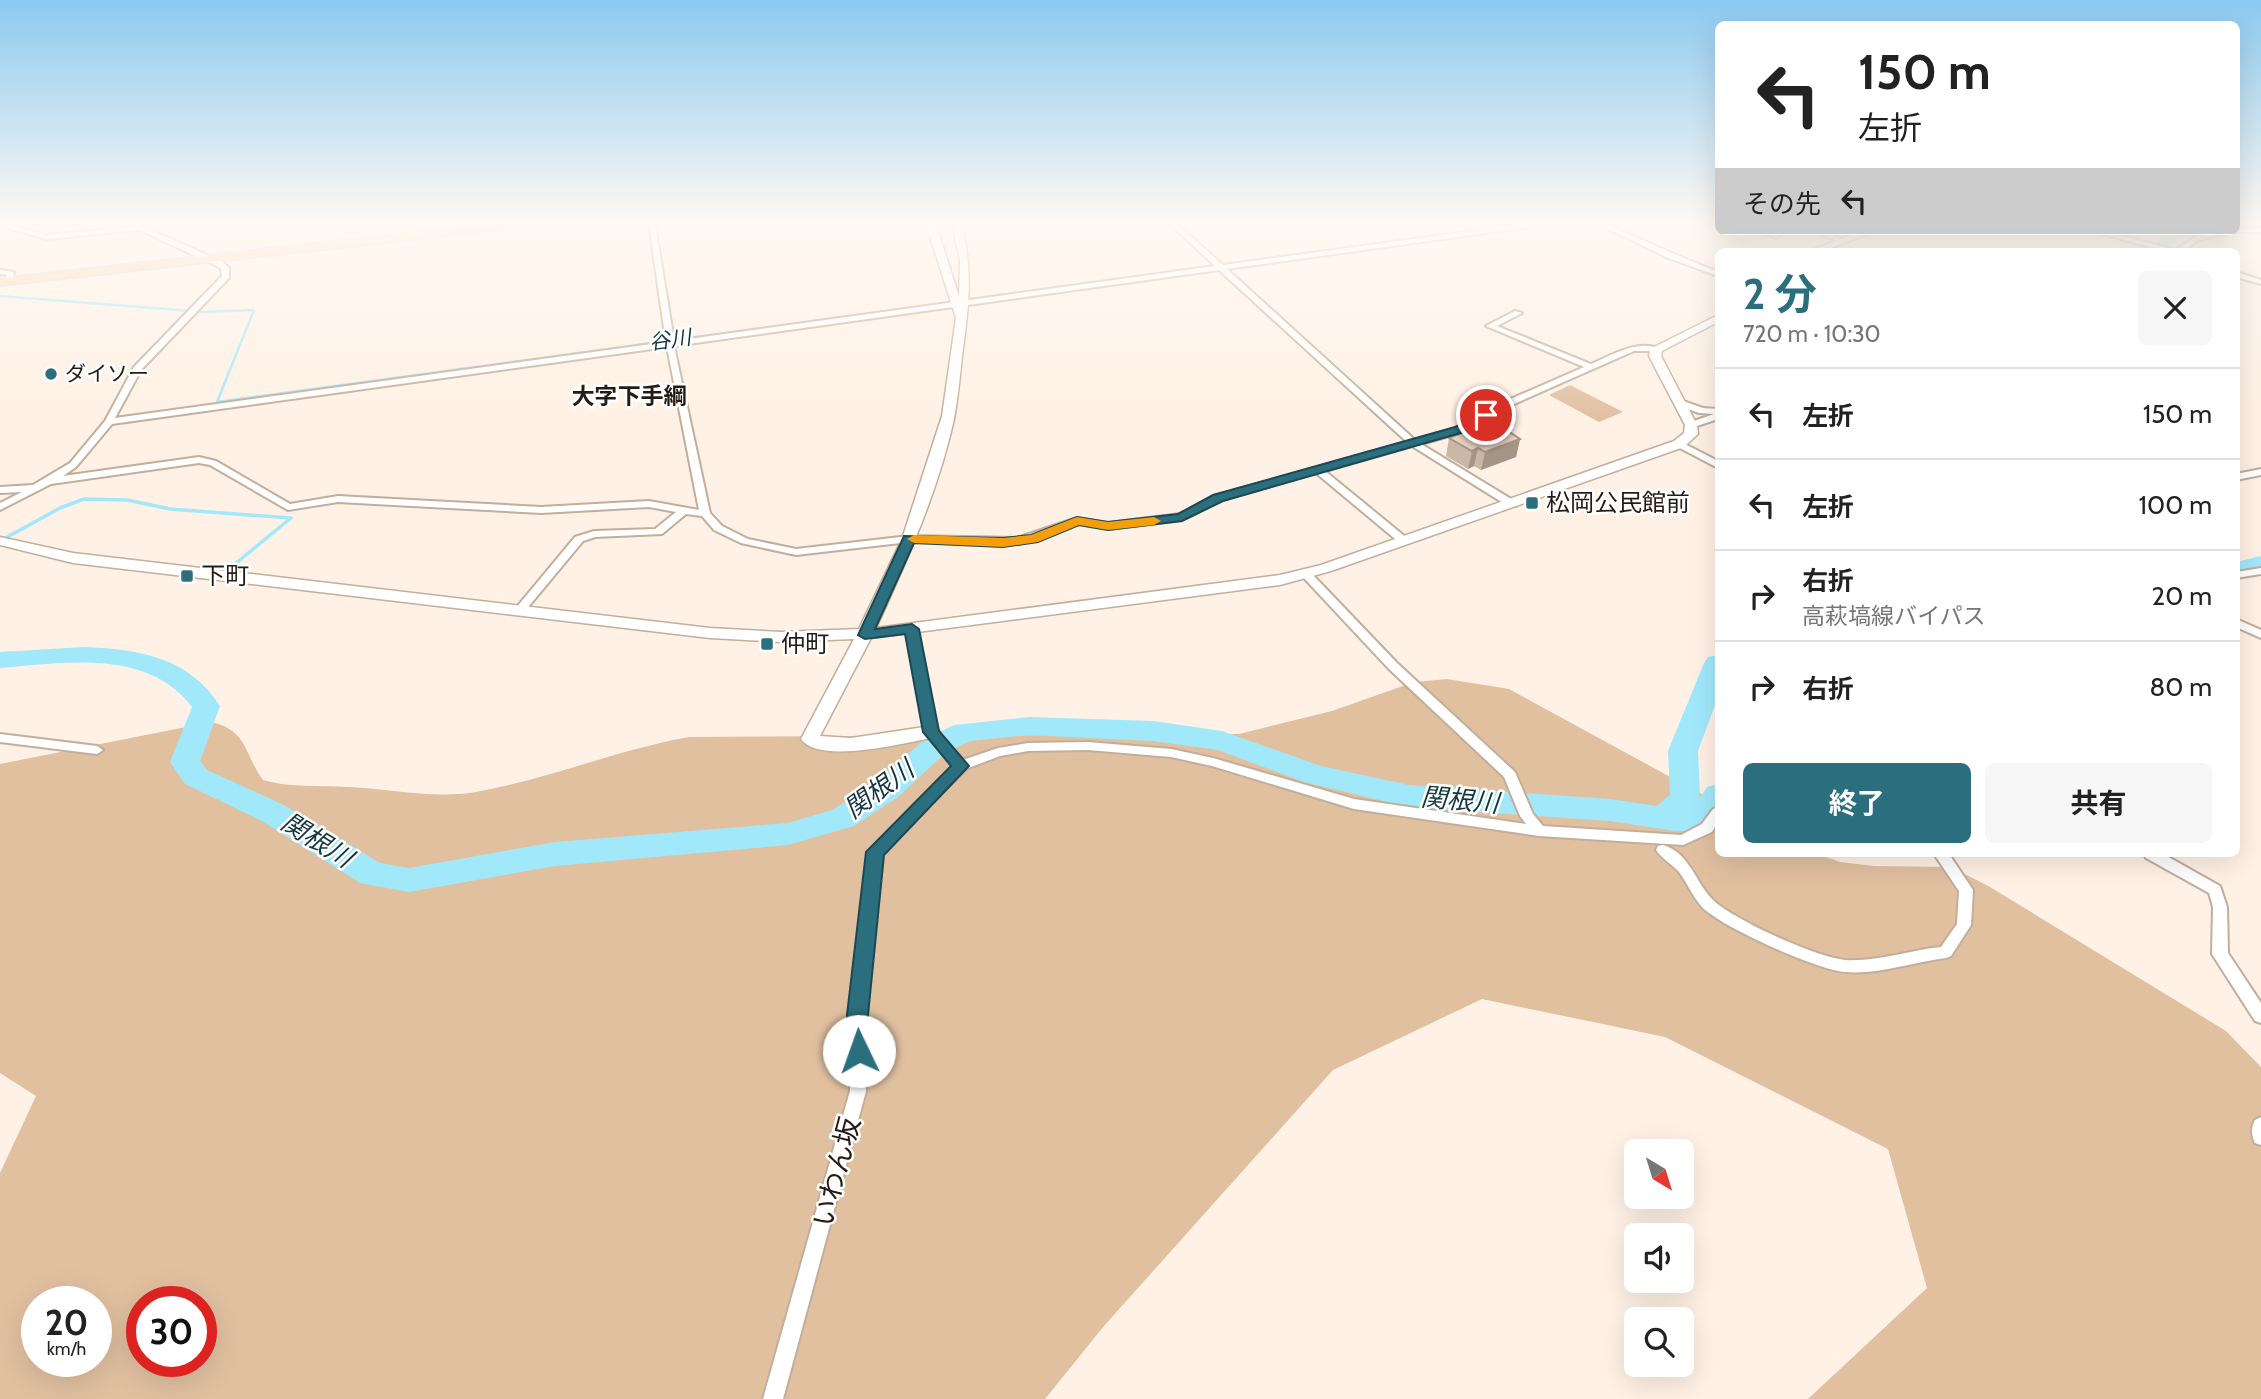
<!DOCTYPE html>
<html lang="ja">
<meta charset="utf-8">
<style>
:root{--surface:#fff;--page:#f6f6f6;--text:#222;--muted:#767676;--line:#e0e0e0;--accent:#2b6f7f}
body{margin:0;font-family:Cabin,"Noto Sans JP",sans-serif;background:var(--page);color:var(--text);height:100vh;display:flex;flex-direction:column;font-size:26px;white-space:nowrap}
*{box-sizing:border-box;margin:0}
p{font-size:23px;color:var(--muted)}
.icon{flex:none;width:38px;height:38px;fill:none;stroke:currentColor;stroke-width:2;stroke-linecap:round;stroke-linejoin:round}
.map{position:relative;flex:1;overflow:hidden}
.panel{position:absolute;left:1715px;top:248px;width:525px;height:609px;display:flex;flex-direction:column;background:var(--surface);border-radius:10px;box-shadow:0 7px 28px #0002}
.panel>*{flex:none}
.top-card{position:absolute;left:1715px;top:21px;width:525px;height:214px;border-radius:10px;box-shadow:0 7px 28px #0002;background:#fff;color:var(--text);overflow:hidden}
.needle{width:46px;rotate:142deg}
.buttons{position:absolute;left:1624px;top:1139px;display:grid;gap:14px}
.buttons a{display:grid;place-items:center;width:70px;height:70px;border-radius:10px;background:var(--surface);box-shadow:0 7px 28px #0002;font-size:35px}
.speed{position:absolute;left:21px;top:1286px;display:flex;gap:14px;font-size:35px;font-weight:700;text-align:center}
.speed>*{display:grid;place-content:center;width:91px;height:91px;border-radius:50%;background:var(--surface);box-shadow:0 7px 28px #0002;line-height:1}
.speed small{font-size:18px;font-weight:400}
.speed .limit{border:10px solid #d22;background:#fff;color:#111}
.pin{position:absolute;display:grid;place-items:center;width:60px;height:60px;color:#fff;margin:-30px;border:4px solid #fff;border-radius:50%;box-shadow:0 2px 7px #0007}
.me{position:absolute;width:77px;margin:-38px;rotate:357deg;stroke-linejoin:round;filter:drop-shadow(0 0 5px #0008)}
.turn{display:flex;align-items:center;gap:24px;height:147px;padding:0 28px;font-size:32px}
.turn .icon{width:91px;height:91px;stroke-width:2.5}
.turn b{display:block;font-size:49px;line-height:60px}
.then{display:flex;align-items:center;height:66px;padding:0 28px;background:#0003;gap:14px;font-size:26px}
.round{display:grid;place-items:center;flex:none;width:74px;height:74px;border-radius:10px;background:var(--page)}
.summary{display:flex;align-items:center;justify-content:space-between;height:119px;padding:0 28px}
h1{font-size:42px;font-weight:700;line-height:52px;color:var(--accent)}
.button{display:flex;gap:14px;margin-top:auto;padding:14px 28px}
.button a{flex:1;height:80px;border-radius:10px;background:var(--accent);color:#fff;font-size:28px;font-weight:700;line-height:80px;text-align:center}
.button a+a{background:var(--page);color:var(--text)}
ul{padding:0;list-style:none}
li{display:flex;align-items:center;gap:21px;height:91px;padding:0 28px;border-top:2px solid var(--line)}
li div{flex:1}
li b{display:block;font-size:26px}
li em{font-style:normal}
.map>svg:first-child{display:block}
.green{fill:#e1c0a0;fill-rule:evenodd}
.lines{fill:none;stroke-linecap:round;stroke-linejoin:round}
.stream-far1{stroke:#a2e8fb;stroke-width:2.5}
.stream{stroke:#a2e8fb;stroke-width:3.5}
.river{fill:#a2e8fb;fill-rule:evenodd}
.street-casing{stroke:#c2ae9a;stroke-width:4}
.secondary-casing{stroke:#c2ae9a;stroke-width:3}
.primary-casing{stroke:#d8d6d5;stroke-width:4}
.street{fill:#fff;fill-rule:evenodd}
.secondary{fill:#fff;fill-rule:evenodd}
.primary{fill:#fbd4ac;fill-rule:evenodd}
.wall{fill:#cab7a6}
.shaded-wall{fill:#a49587}
.building{fill:#ebd5c1;stroke:#a49587;stroke-width:2}
.route{fill:#2b6f7f;stroke:#1c4853;stroke-width:2}
.slow{fill:#f59e0b}
.poi-dot{fill:#2b6f7f;stroke:#fff;stroke-width:2.5}
.labels{text-anchor:middle;stroke-width:5;stroke-linejoin:round;paint-order:stroke}
.far-water-label{font-size:21px;font-style:italic;fill:#15373f;stroke:#fff}
.far-poi-label{font-size:21px;fill:#241c14;stroke:#fff;text-anchor:start}
.far-quarter-label{font-size:23px;font-weight:bold;fill:#241c14;stroke:#fff}
.poi-label{font-size:24px;fill:#241c14;stroke:#fff;text-anchor:start}
.water-label{font-size:26px;font-style:italic;fill:#15373f;stroke:#fff}
.near-street-label{font-size:28px;fill:#241c14;stroke:#fff}
</style>
<div class="map">
<svg width="2261" height="1399" viewBox="0 0 2261 1399">
<rect width="100%" height="100%" fill="#fff1e5"/>
<g class="green">
<path d="M1570 385 1623 412 1599 422 1549 395Z"/>
<path d="M1447 679 1509 689 1718 803V854H1817L1840 862 1874 866 1951 867 1990 887 2226 1031 2261 1067V1399H1808L1927 1288 1888 1149 1665 1037 1482 999 1333 1070 1104 1326 1045 1399H0V1173L36 1096 0 1073V764L211 722C248 730 244 754 263 780 290 788 320 785 348 787 392 789 432 799 476 792 549 779 616 750 689 737L1239 734 1332 711 1414 682ZM37 1302H96V1362H37ZM142 1302H201V1362H142Z"/>
</g>
<g class="lines">
<g class="stream-far1">
<path d="M0 296 204 312 254 310 217 402 954 302"/>
<path d="M966 300 1516 224"/>
</g>
<path class="stream" d="M0 541 60 508 84 499 127 500 170 509 291 518 230 568"/>
<g class="river">
<path d="M2236 224H2261V233L2233 231H2236Z"/>
<path d="M2178 231H2201L2173 243 2167 252H2151L2161 237Z"/>
<path d="M2261 556V570L2236 576V562Z"/>
<path d="M84 647C138 649 189 657 220 706L200 761 207 770 284 805 380 863 409 868 555 842 788 823 832 810 876 783 925 739 954 725 1029 717 1153 721 1222 731 1321 766 1409 785 1610 799 1657 806 1670 795 1668 751 1704 663 1708 657 1718 655V697L1698 751 1700 798 1707 787 1718 784V819L1708 828 1697 831H1675L1610 821 1409 807 1304 782 1218 750 1153 741 1029 735 970 741 945 753 898 797 854 826 788 845 555 866 409 892 360 883 262 821 185 784 170 762 192 707C147 648 65 663 0 668V652Z"/>
</g>
<g class="street-casing">
<g id="street">
<path d="M0 224H7L46 235 132 227 129 224H137L223 262 229 268V278L141 370 115 418 666 342 649 224H655L674 341 1215 266 1170 224H1177L1223 265 1524 224H1540L1537 226 1227 269 1415 440 1457 428 1476 420 1490 408 1584 367 1486 326 1515 311 1522 313 1497 326 1591 364C1612 355 1638 339 1660 349L1656 351H1634L1496 412C1474 431 1449 436 1421 444L1516 502V506H1508L1412 446 1325 471 1408 539 1409 541 1404 544 1400 543 1316 473 1222 500 1182 520 1108 529 1078 524 1018 544 909 542 796 555 741 543 714 530 702 516 686 514 662 534 595 537 583 541 524 612 520 613 514 610 516 608 575 537 594 531 655 529 676 512 649 507 541 513 338 502 288 510 210 465 199 463 51 484 0 510V503L22 492 0 493V487L33 485 70 463 105 421 134 367 222 276 221 269 217 266 140 230 46 239 0 226ZM1219 270 1407 442 1214 496 1180 514 1108 523 1077 518 1017 538 909 536 796 549 748 539 722 526 710 513 674 346ZM667 347 699 510 649 501 541 507 338 496 290 504 216 461 199 457 63 476 76 467 112 424Z"/>
<path d="M1598 224H1606L1672 253 1718 272V276L1666 257Z"/>
<path d="M2261 228V232H2233L2198 240 2182 252H2168L2092 231H2103L2176 250 2194 237 2220 231Z"/>
<path d="M1759 231H1768L1779 236 1776 238Z"/>
<path d="M1811 231H1821L1846 241 1841 242Z"/>
<path d="M0 270 14 272 12 283H6L7 275 0 274Z"/>
<path d="M2236 272 2261 280V284L2236 277Z"/>
<path d="M1680 400 1703 408 1718 409V419L1694 427H1688V423L1714 414 1699 413 1677 405 1676 403Z"/>
<path d="M1679 441 1718 461V468L1676 446V442Z"/>
<path d="M2261 469V475L2236 480V474Z"/>
<path d="M2261 568V574L2236 578V572Z"/>
<path d="M1306 571 1310 572 1397 663 1515 772 1533 814 1543 826 1681 835 1702 824 1713 809 1718 807V822L1712 832 1683 845 1539 836 1354 809 1212 766 1171 757 1088 750 1028 751 1000 756 966 769 882 854 865 1015 866 1091 783 1399H763L850 1091 849 1015 868 852 953 766 925 732 906 629 908 627 912 626 918 629 937 731 963 760 998 748 1028 743 1088 742 1171 749 1213 758 1354 799 1526 824 1520 816 1504 777 1389 669 1302 576 1301 574Z"/>
<path d="M2236 619 2261 630V638L2236 627Z"/>
<path d="M0 734 97 746 103 750 97 754 0 742Z"/>
<path d="M1663 845C1690 853 1695 882 1713 900 1734 920 1816 957 1845 960 1877 962 1910 950 1941 947L1957 924 1959 891 1934 854H1949L1973 890 1971 925 1951 956 1946 958C1913 962 1878 975 1845 972 1815 969 1724 928 1703 908 1693 898 1688 884 1679 872 1672 864 1662 859 1656 850L1658 846Z"/>
<path d="M2144 854H2163L2220 886 2227 907 2228 953 2261 1003V1023L2255 1021 2212 954 2213 907 2209 893 2146 858Z"/>
<path d="M2261 1117V1145L2255 1143C2251 1135 2251 1127 2255 1120Z"/>
</g>
</g>
<g class="secondary-casing">
<g id="secondary">
<path d="M926 224H936L959 297 960 261 952 224H962C973 275 969 305 962 356 960 376 958 398 954 419 938 492 907 560 876 628L1280 575 1321 565 1674 441 1684 433 1685 425 1649 356 1650 349 1718 315V322L1662 351 1661 356 1697 425 1698 434 1684 447 1331 571 1280 585 871 638 820 736 851 738 931 726 940 732 931 738C904 743 819 765 801 739L854 639 781 642 710 638 73 563 0 545V537L73 553 710 628 781 632 859 629 902 539 942 416 956 318Z"/>
<path d="M1861 231H1875L1821 252H1807Z"/>
</g>
</g>
<g class="primary-casing">
<path id="primary" d="M495 224H527L522 227 0 285V279Z"/>
</g>
<use href="#street" class="street"/>
<use href="#secondary" class="secondary"/>
<use href="#primary" class="primary"/>
</g>
<path class="wall" d="M1449 438 1520 439 1516 457 1481 470 1474 466 1468 469 1446 456Z"/>
<g class="shaded-wall">
<path d="M1520 439 1516 457 1481 470 1485 452Z"/>
<path d="M1478 448 1474 466 1468 469 1472 451Z"/>
</g>
<path class="building" d="M1493 421 1520 439 1485 452 1478 448 1472 451 1449 438Z"/>
<linearGradient id="sky" x2="0" y2="1"><stop stop-color="#8cc9f0"/><stop offset="0.53" stop-color="#fff9f3"/><stop offset="1" stop-color="#fff9f3" stop-opacity="0"/></linearGradient>
<rect width="2261" height="420" fill="url(#sky)"/>
<path class="route" d="M1482 412 1492 415 1483 424 1464 432 1223 501 1182 521 1108 530 1079 525 1038 542 1003 547 914 543 875 629 912 624 919 629 939 731 969 766 884 855 868 1015 870 1051 866 1057 859 1060 851 1057 847 1015 866 852 951 766 923 732 905 634 865 639 858 635 904 536 1003 538 1031 535 1077 517 1108 522 1178 514 1213 495 1455 427 1475 419Z"/>
<path class="slow" d="M1077 517 1108 522 1154 517 1161 521 1154 525 1108 530 1079 525 1038 542 1003 547 914 543 907 539 914 535 1003 538 1031 535Z"/>
<g class="poi-dot">
<circle cx="51" cy="374" r="7"/>
<rect x="1525" y="496" width="14" height="14" rx="3.5"/>
<rect x="180" y="569" width="14" height="14" rx="3.5"/>
<rect x="760" y="637" width="14" height="14" rx="3.5"/>
</g>
<g class="labels">
<g class="far-water-label">
<text transform="translate(670 340) rotate(-8)" y="7">谷川</text>
</g>
<g class="far-poi-label">
<text x="65" y="381">ダイソー</text>
</g>
<g class="far-quarter-label">
<text x="629" y="404">大字下手綱</text>
</g>
<g class="poi-label">
<text x="1546" y="511">松岡公民館前</text>
<text x="201" y="584">下町</text>
<text x="781" y="652">仲町</text>
</g>
<g class="water-label">
<text transform="translate(879 789) rotate(-36)" y="9">関根川</text>
<text transform="translate(1460 800) rotate(5)" y="9">関根川</text>
<text transform="translate(317 840) rotate(32)" y="9">関根川</text>
</g>
<g class="near-street-label">
<text transform="translate(836 1172) rotate(-75)" y="10">いわん坂</text>
</g>
</g>
</svg>
<div class="buttons">
<a><svg class="needle" viewBox="-14 -14 28 28"><path d="M0-13l5 13h-10z" fill="#e53935"/><path d="M0 13l5-13h-10z" fill="#767676"/></svg></a>
<a><svg class="icon" aria-label="sound" viewBox="0 0 24 24"><path d="M4 9h4l5-4v14l-5-4H4zM17 9q2 3 0 6"/></svg></a>
<a><svg class="icon" aria-label="search" viewBox="0 0 24 24"><circle cx="10" cy="10" r="6"/><path d="M15 15l6 6"/></svg></a>
</div>
<div class="speed"><div>20<small>km/h</small></div><div class="limit">30</div></div>
<div class="pin" style="left:1486px;top:415px;background:#d93025"><svg class="icon" aria-label="arrive" viewBox="0 0 24 24"><path d="M6 21V4h12l-3 4 3 4H6"/></svg></div>
<svg class="me" style="left:859px;top:1051px" viewBox="-20 -20 40 40"><circle r="19" fill="#fff"/><path d="M0-13L10 11 0 6-10 11z" fill="#2b6f7f"/></svg>
<div class="top-card">
<div class="turn"><svg class="icon" aria-label="left" viewBox="0 0 24 24"><path d="M17 20v-9H6M10 6l-5 5 5 5"/></svg><div><b>150 m</b>左折</div></div>
<div class="then">その先<svg class="icon" aria-label="left" viewBox="0 0 24 24"><path d="M17 20v-9H6M10 6l-5 5 5 5"/></svg></div>
</div>
<section class="panel">
<div class="summary"><div><h1>2 分</h1><p>720 m · 10:30</p></div><a class="round"><svg class="icon" aria-label="close" viewBox="0 0 24 24"><path d="M6 6l12 12M18 6L6 18"/></svg></a></div>
<ul>
<li><svg class="icon" aria-label="left" viewBox="0 0 24 24"><path d="M17 20v-9H6M10 6l-5 5 5 5"/></svg><div><b>左折</b></div><em>150 m</em></li>
<li><svg class="icon" aria-label="left" viewBox="0 0 24 24"><path d="M17 20v-9H6M10 6l-5 5 5 5"/></svg><div><b>左折</b></div><em>100 m</em></li>
<li><svg class="icon" aria-label="right" viewBox="0 0 24 24"><path d="M7 20v-9h11M14 6l5 5-5 5"/></svg><div><b>右折</b><p>高萩塙線バイパス</p></div><em>20 m</em></li>
<li><svg class="icon" aria-label="right" viewBox="0 0 24 24"><path d="M7 20v-9h11M14 6l5 5-5 5"/></svg><div><b>右折</b></div><em>80 m</em></li>
</ul>
<div class="button"><a>終了</a><a>共有</a></div>
</section>
</div>
